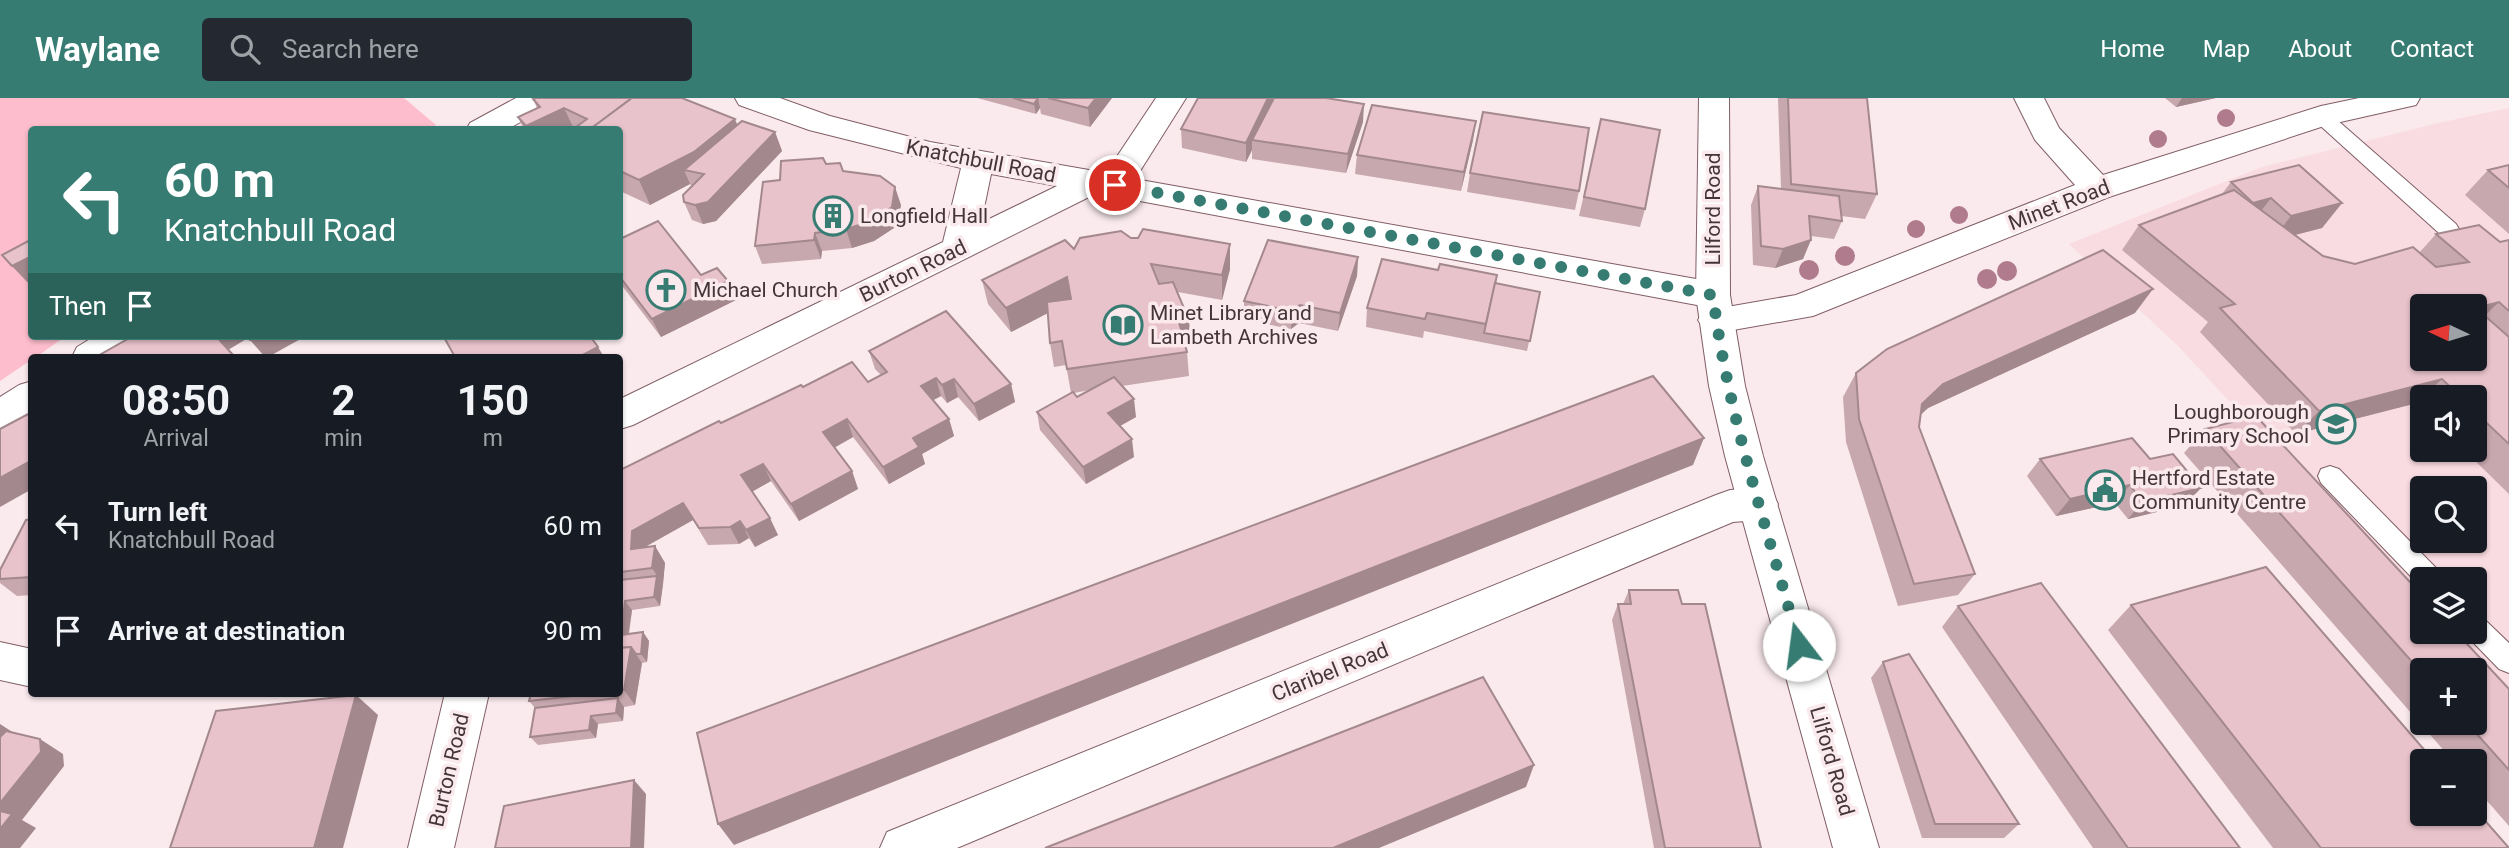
<!DOCTYPE html>
<meta charset="utf-8">
<style>
:root{--surface:#171b24;--page:#242831;--text:#f1f3f6;--muted:#9ea1a6;--accent:#367c72}
body{margin:0;font-family:Roboto,sans-serif;background:var(--page);color:var(--text);height:100vh;display:flex;flex-direction:column;font-size:26px;white-space:nowrap}
*{box-sizing:border-box;margin:0}
p{font-size:23px;color:var(--muted)}
.icon{flex:none;width:38px;height:38px;fill:none;stroke:currentColor;stroke-width:2;stroke-linecap:round;stroke-linejoin:round}
.map{position:relative;flex:1;overflow:hidden}
.sheet{position:absolute;left:28px;top:256px;width:595px;height:343px;display:flex;flex-direction:column;background:var(--surface);border-radius:7px;box-shadow:0 2px 5px #0004}
.sheet>*{flex:none}
.hud{position:absolute;left:28px;top:28px;width:595px;height:214px;border-radius:7px;box-shadow:0 2px 5px #0004;background:#367c72;color:#fff;overflow:hidden}
.needle{width:46px;rotate:274deg}
.tools{position:absolute;left:2410px;top:196px;display:grid;gap:14px}
.tools a{display:grid;place-items:center;width:77px;height:77px;border-radius:7px;background:var(--surface);box-shadow:0 2px 5px #0004;font-size:35px}
.pin{position:absolute;display:grid;place-items:center;width:60px;height:60px;color:#fff;margin:-30px;border:4px solid #fff;border-radius:50%;box-shadow:0 2px 7px #0007}
.me{position:absolute;width:77px;margin:-38px;rotate:345deg;stroke-linejoin:round;filter:drop-shadow(0 0 5px #0008)}
.turn{display:flex;align-items:center;gap:24px;height:147px;padding:0 21px;font-size:32px}
.turn .icon{width:91px;height:91px;stroke-width:2.5}
.turn b{display:block;font-size:49px;line-height:60px}
.then{display:flex;align-items:center;height:66px;padding:0 21px;background:#0003;gap:14px;font-size:26px}
.eta{display:flex;justify-content:space-evenly;align-items:center;height:119px;text-align:center}
.eta b{font-size:42px;font-weight:700;line-height:49px}
ul{padding:0;list-style:none}
li{display:flex;align-items:center;gap:21px;height:105px;padding:0 21px}
li div{flex:1}
li b{display:block;font-size:26px}
li em{font-style:normal}
header{display:flex;align-items:center;gap:42px;box-sizing:border-box;height:98px;padding:0 35px;background:var(--accent);color:#fff}
header strong{font-size:33px}
nav{display:flex;gap:38px;margin-inline-start:auto;font-size:24px}
.search{width:490px;height:63px;background:var(--page);display:flex;align-items:center;gap:18px;box-sizing:border-box;padding:0 24px;border-radius:7px;color:var(--muted);font-size:26px}
.map>svg:first-child{display:block}
.built{fill:#f9dce2;fill-rule:evenodd}
.green{fill:#febdcd}
.lines{fill:none;stroke-linecap:round;stroke-linejoin:round}
.service-casing{stroke:#805e66;stroke-width:2}
.minor-casing{stroke:#805e66;stroke-width:2}
.tertiary-casing{stroke:#805e66;stroke-width:2}
.service{fill:#fff;fill-rule:evenodd}
.minor{fill:#fff;fill-rule:evenodd}
.tertiary{fill:#fff;fill-rule:evenodd}
.tree{fill:#b07c8d}
.wall{fill:#c8a8af;fill-rule:evenodd}
.shaded-wall{fill:#a3888e}
.building{fill:#e9c3cb;stroke:#a3888e;stroke-width:2;fill-rule:evenodd}
.route{stroke:#367c72;stroke-width:12;stroke-dasharray:0 21.6}
.labels{text-anchor:middle;stroke-width:7;stroke-linejoin:round;paint-order:stroke}
.street-label{font-size:21px;fill:#443538;stroke:#faeaed}
.poi-label{font-size:21px;fill:#443538;stroke:#faeaed;text-anchor:start}
</style>
<header>
<strong>Waylane</strong>
<div class="search"><svg class="icon" aria-label="search" viewBox="0 0 24 24"><circle cx="10" cy="10" r="6"/><path d="M15 15l6 6"/></svg>Search here</div>
<nav><a>Home</a><a>Map</a><a>About</a><a>Contact</a></nav>
</header>
<div class="map">
<svg width="2509" height="750" viewBox="0 0 2509 750">
<rect width="100%" height="100%" fill="#faeaed"/>
<path class="built" d="M2509 10V594L2452 534H2474V481H2422V502L2355 439 2178 248 2069 146 2262 69 2438 25ZM2422 208H2474V261H2422ZM2422 299H2474V352H2422ZM2422 390H2474V443H2422Z"/>
<path class="green" d="M0 0H404L436 27 427 32H32V238H66L36 259H32L31 262 0 283Z"/>
<g class="lines">
<g class="service-casing">
<g id="service">
<path d="M2321 12 2328 14 2456 126 2459 131 2456 136 2448 138 2440 136 2314 22 2311 18 2314 14Z"/>
<path d="M2330 368 2339 371 2439 473 2443 481H2422L2421 489 2321 385 2318 378 2321 371Z"/>
<path d="M2474 517 2483 520 2509 545V575L2499 571 2465 536 2463 534H2474Z"/>
</g>
</g>
<g class="minor-casing">
<g id="minor">
<path d="M516 0H555L551 7 506 32H466L470 25Z"/>
<path d="M735 0H780L830 18 930 44 1106 75 1156 0H1186L1135 81 1713 184 1725 188 1730 197 1725 206 1713 210 1097 95 633 327 620 331V301L943 144 961 70 809 32 739 7ZM991 76 1057 88 981 125Z"/>
<path d="M2014 0H2044L2059 30 2103 77 2321 8 2359 0H2420L2416 7 2327 27 2109 99 1813 218 1716 235 1704 231 1698 222 1704 213 1796 197 2075 87 2035 42Z"/>
<path d="M95 238H140C125 264 98 259 72 259L77 249Z"/>
<path d="M32 283V316L13 328 0 332V299L19 287Z"/>
<path d="M1758 390 1772 395 1778 406 1772 417 1758 422 1733 424 957 750H880L887 734 1716 397 1730 392Z"/>
<path d="M0 544 32 551V589L0 582Z"/>
<path d="M445 595H489L454 750H408Z"/>
</g>
</g>
<g class="tertiary-casing">
<path id="tertiary" d="M1699 0H1729L1730 197 1745 288 1763 358 1879 750H1833L1725 358 1709 288 1696 197Z"/>
</g>
<use href="#service" class="service"/>
<use href="#minor" class="minor"/>
<use href="#tertiary" class="tertiary"/>
</g>
<g class="tree">
<circle cx="2226" cy="20" r="9"/>
<circle cx="2158" cy="41" r="9"/>
<circle cx="1959" cy="117" r="9"/>
<circle cx="1916" cy="131" r="9"/>
<circle cx="1845" cy="158" r="10"/>
<circle cx="1809" cy="172" r="10"/>
<circle cx="2007" cy="173" r="10"/>
<circle cx="1987" cy="181" r="10"/>
</g>
<g class="wall">
<path d="M977 0H1112L1090 29 1041 16 1040 10 1036 16Z"/>
<path d="M1778 0H1867L1877 96 1865 121 1841 118 1842 123 1834 141 1811 138 1803 161 1775 170 1753 167 1751 107 1758 88 1781 91Z"/>
<path d="M2165 0H2216L2176 9Z"/>
<path d="M533 1 738 27 775 34 782 53 716 123 703 126 692 122 684 104 692 89 690 86 650 107 620 93V32L573 29 568 32H524L518 19 537 10Z"/>
<path d="M1273 3 1363 24 1346 75 1252 61V52L1246 64 1182 50 1181 31Z"/>
<path d="M1601 21 1645 111 1640 129 1579 118Z"/>
<path d="M1473 42 1461 93 1355 76 1357 57Z"/>
<path d="M2509 67V136L2465 97 2488 72Z"/>
<path d="M843 73 901 107 897 128 874 143 852 150 822 153 821 161 762 166 755 148 780 82Z"/>
<path d="M1470 75 1579 93 1575 112 1467 94Z"/>
<path d="M2231 84 2342 105 2322 130 2295 137 2323 158 2355 166 2419 155 2436 136 2500 144 2509 142V396L2464 352H2474V299H2422V310L2417 305 2296 336 2200 234 2208 224 2122 152 2139 127 2222 96Z"/>
<path d="M620 141 701 177 728 183 736 202 661 239 620 185Z"/>
<path d="M1074 151 1230 171 1222 202 1178 194 1191 246 1186 247 1187 254 1189 278 1122 288 1136 319 1120 328 1134 359 1086 386 1040 332 1037 314 1071 295 1066 267 1054 269 1050 245 1048 215 1011 234 988 206 982 182ZM1090 292 1077 299 1074 295Z"/>
<path d="M1358 159 1357 178 1338 233 1299 225 1291 231 1244 222V203Z"/>
<path d="M1495 185 1540 194 1527 253 1424 233 1423 240 1366 229 1367 210Z"/>
<path d="M2135 215 1928 310 1920 317 1919 329 1975 476 1958 497 1898 508 1846 344 1843 299 1856 275Z"/>
<path d="M869 253 1011 286 1015 304 979 323 958 299 947 305 941 298 933 302 949 321 954 338 922 356 925 366 889 386 853 339 834 350 852 373 858 391 799 423 771 383 752 393 778 437 755 449 749 440 739 446 708 447 693 422 645 449 655 448 665 465 660 508 632 512 629 536 643 534 649 543 647 564 642 565 635 607 624 609 623 623 598 626 596 640 538 647 530 639 535 610 529 603 531 595H620V372L803 289 868 284 881 277 875 271Z"/>
<path d="M2205 331 2509 591V728L2474 688V663H2453L2184 355ZM2422 572 2474 625H2422Z"/>
<path d="M2132 340 2185 407 2128 421 2115 405 2056 418 2027 378 2040 361Z"/>
<path d="M32 421V497L17 498 0 485V472Z"/>
<path d="M1629 492 1682 506 1761 750H1654L1612 522 1618 506H1623Z"/>
<path d="M2131 507 2509 750H2273L2108 532Z"/>
<path d="M1958 508 2240 750H2093L1942 529Z"/>
<path d="M1883 564 2019 726 2004 740H1922L1871 580Z"/>
</g>
<g class="shaded-wall">
<path d="M1038 0 1040 10 1036 16 1034 6Z"/>
<path d="M1096 0H1112L1090 29 1088 10Z"/>
<path d="M1268 0H1273V10L1252 42V52L1246 64V45Z"/>
<path d="M2182 0H2216L2176 9Z"/>
<path d="M1364 6 1363 24 1346 75 1348 56Z"/>
<path d="M564 10 573 29 568 32H528L526 28Z"/>
<path d="M735 21 745 46 704 76 684 72 690 86 650 107 639 82Z"/>
<path d="M1476 23 1473 42 1461 93 1464 74Z"/>
<path d="M775 34 782 53 716 123 703 126 695 107Z"/>
<path d="M895 89 901 107 897 128 874 143 852 150 846 131Z"/>
<path d="M2271 100 2252 125 2234 129 2253 105Z"/>
<path d="M2342 105 2322 130 2271 143 2291 118Z"/>
<path d="M815 135 822 153 821 161 814 142Z"/>
<path d="M1811 142 1803 161 1775 170 1783 151Z"/>
<path d="M1230 146V171L1222 202V177Z"/>
<path d="M32 158V186L30 187 12 168Z"/>
<path d="M1358 159 1357 178 1338 233 1340 215Z"/>
<path d="M1067 179 1071 203 1011 234 1006 210Z"/>
<path d="M728 183 736 202 661 239 652 221Z"/>
<path d="M2153 191 2135 215 1928 310 1908 329 1922 306 1943 286Z"/>
<path d="M2499 204 2474 228 2476 210Z"/>
<path d="M1300 207 1299 225 1291 231 1292 213Z"/>
<path d="M1189 222 1191 246 1180 249 1179 224Z"/>
<path d="M216 238H246L248 240 228 252Z"/>
<path d="M258 238H306L268 259H265L250 242Z"/>
<path d="M598 249 604 259H579Z"/>
<path d="M936 280 941 298 926 306 921 288Z"/>
<path d="M954 281 958 299 947 305 942 287Z"/>
<path d="M2442 281 2417 305 2296 336 2319 313Z"/>
<path d="M1011 286 1015 304 979 323 974 306Z"/>
<path d="M1134 301 1136 319 1111 333 1108 315Z"/>
<path d="M847 321 853 339 830 352 823 334Z"/>
<path d="M949 321 954 338 922 356 925 366 889 386 883 369 913 340Z"/>
<path d="M1704 340 1693 367 734 747 718 726Z"/>
<path d="M1132 341 1134 359 1086 386 1083 369Z"/>
<path d="M32 362V391L0 409V380Z"/>
<path d="M763 366 771 383 750 395 741 377Z"/>
<path d="M852 373 858 391 799 423 791 406Z"/>
<path d="M2130 387 2115 405 2056 418 2070 401Z"/>
<path d="M2201 390 2185 407 2128 421 2142 404Z"/>
<path d="M683 405 693 422 643 450 631 451 632 433Z"/>
<path d="M770 420 778 437 755 449 746 432Z"/>
<path d="M740 423 749 440 739 446 730 429Z"/>
<path d="M655 448 665 465 663 487 652 470Z"/>
<path d="M657 478 663 487 660 508 654 499Z"/>
<path d="M625 503 632 512 627 546 621 537Z"/>
<path d="M643 534 649 543 647 564 641 556Z"/>
<path d="M631 549 642 565 635 607 624 592Z"/>
<path d="M356 597 378 617 343 750H314Z"/>
<path d="M618 600 624 609 623 623 616 615Z"/>
<path d="M591 618 598 626 596 640 589 632Z"/>
<path d="M0 626 31 646 0 681Z"/>
<path d="M40 641 63 656 64 668 22 722 36 730 20 750H0V705Z"/>
<path d="M1534 667 1526 689 1379 750H1333Z"/>
<path d="M634 682 646 696 644 750H631Z"/>
</g>
<g class="building">
<path d="M536 0H632L589 32H572L587 21 564 10 526 28 518 19 540 9 533 1Z"/>
<path d="M632 0H682L735 21 694 54 639 82 620 73V32H589Z"/>
<path d="M1013 0H1038L1034 6Z"/>
<path d="M1048 0H1096L1088 10Z"/>
<path d="M1198 0H1268L1246 45 1181 31Z"/>
<path d="M1274 0H1326L1364 6 1348 56 1252 42Z"/>
<path d="M1788 0H1867L1877 96 1791 86Z"/>
<path d="M1372 7 1476 23 1464 74 1357 57Z"/>
<path d="M1483 14 1589 30 1579 93 1470 75Z"/>
<path d="M1601 21 1660 32 1645 111 1584 99Z"/>
<path d="M742 23 775 34 708 104 695 107 684 104 683 97 704 76 684 72Z"/>
<path d="M823 60 826 66 840 65 843 73 880 78 895 89 892 109 869 124 846 131 815 135 814 142 755 148 763 84 780 82 781 63Z"/>
<path d="M2299 67 2342 105 2291 118 2271 100 2253 105 2231 84Z"/>
<path d="M2509 67V90L2488 72Z"/>
<path d="M1758 88 1839 98 1842 123 1809 118 1811 142 1783 151 1761 148Z"/>
<path d="M2234 92 2323 158 2355 166 2413 149 2436 169 2469 164 2436 136 2479 127 2500 144 2509 142V213L2499 204 2476 210 2509 239V346L2474 313V299H2461L2442 281 2319 313 2220 210 2235 206 2139 127ZM2422 208H2474V261H2422Z"/>
<path d="M658 123 701 177 717 170 728 183 652 221 620 179V141Z"/>
<path d="M1143 131 1230 146 1222 177 1151 166 1159 186 1173 184 1189 222 1179 224 1187 254 1067 271 1062 243 1050 245 1047 204 1071 201 1067 179 1006 210 982 182 1065 142 1074 151 1080 140 1121 133 1131 140H1138Z"/>
<path d="M32 141V158L12 168 2 157Z"/>
<path d="M1268 142 1358 159 1340 215 1300 207 1292 213 1244 203Z"/>
<path d="M2103 152 2153 191 1943 286 1922 306 1919 329 1975 476 1914 486 1859 321 1856 275 1887 251Z"/>
<path d="M1382 161 1438 172 1440 166 1497 177 1486 226 1427 215 1425 221 1367 210Z"/>
<path d="M1495 185 1540 194 1530 243 1484 235Z"/>
<path d="M946 213 1011 286 974 306 954 281 942 287 936 280 921 288 949 321 913 340 919 349 883 369 847 321 823 334 852 373 791 406 763 366 741 377 770 420 746 432 740 423 730 429 699 430 683 405 632 433 631 451 655 448 652 470 620 474V372L719 323 721 325 801 287 803 289 852 264 868 284 887 274 869 253Z"/>
<path d="M133 238H216L234 258 96 259Z"/>
<path d="M247 238H258L250 242Z"/>
<path d="M450 238H590L598 249 579 259H455L445 241Z"/>
<path d="M1653 278 1704 340 718 726 697 635Z"/>
<path d="M1114 279 1134 301 1108 315 1132 341 1083 369 1037 314 1073 294 1077 299Z"/>
<path d="M32 314V362L0 380V331Z"/>
<path d="M2256 318 2422 497V534H2456L2509 591V672L2467 625H2474V572H2422V575L2205 331Z"/>
<path d="M2132 340 2150 361 2173 356 2201 390 2142 404 2130 387 2070 401 2040 361Z"/>
<path d="M32 421V479L0 481V472L26 422Z"/>
<path d="M2266 469 2434 663H2422V716H2474V710L2509 750H2321L2131 507Z"/>
<path d="M657 478 654 499 625 503 621 537 643 534 641 556H636L631 549 620 550V482Z"/>
<path d="M2041 485 2240 750H2128L1958 508Z"/>
<path d="M1629 492H1678L1682 506H1705L1761 750H1665L1618 506H1631Z"/>
<path d="M631 549 624 592H620V550Z"/>
<path d="M1909 556 2019 726H1935L1883 564Z"/>
<path d="M1483 579 1534 667 1333 750H1045Z"/>
<path d="M531 595H598L529 603Z"/>
<path d="M356 597 314 750H170L216 613Z"/>
<path d="M618 600 616 615 591 618 589 632 530 639 535 610Z"/>
<path d="M6 633 40 641 41 654 0 705V639Z"/>
<path d="M634 682 631 750H495L504 708Z"/>
<path d="M0 713 12 716 0 731Z"/>
</g>
<g class="lines">
<path class="route" d="M1115 87 1713 197C1728 320 1767 428 1799 547"/>
</g>
<defs>
<g id="building-ring" transform="scale(2.0125)"><circle r="9.5" fill="#faeaed" stroke="#367c72" stroke-width="1.5"/><path d="M-4-6H4V6H1V3H-1V6H-4ZM-2.5-4.3h1.7v1.8h-1.7ZM.8-4.3h1.7v1.8H.8ZM-2.5-1h1.7V.8h-1.7ZM.8-1h1.7V.8H.8Z" fill="#367c72"/></g>
<g id="church-ring" transform="scale(2.0125)"><circle r="9.5" fill="#faeaed" stroke="#367c72" stroke-width="1.5"/><path d="M-1.2-6h2.4v3.5h3.3v2.4h-3.3V6h-2.4V-.1h-3.3v-2.4h3.3Z" fill="#367c72"/></g>
<g id="library-ring" transform="scale(2.0125)"><circle r="9.5" fill="#faeaed" stroke="#367c72" stroke-width="1.5"/><path d="M-6-4Q-3-5.5-.7-3.5V5Q-3 3-6 4ZM6-4Q3-5.5 .7-3.5V5Q3 3 6 4Z" fill="#367c72"/></g>
<g id="school-ring" transform="scale(2.0125)"><circle r="9.5" fill="#faeaed" stroke="#367c72" stroke-width="1.5"/><path d="M0-5L7-2L0 1L-7-2ZM-4 1L0 2.5L4 1V4Q0 6-4 4Z" fill="#367c72"/></g>
<g id="civic-ring" transform="scale(2.0125)"><circle r="9.5" fill="#faeaed" stroke="#367c72" stroke-width="1.5"/><path d="M-.6-6.5H3V-4.5H.6V-3L4-1V1h2V6H-6V1h2V-1L-.6-3ZM-1.2 2.5V6h2.4V2.5Z" fill="#367c72"/></g>
</defs>
<g fill-rule="evenodd">
<use href="#building-ring" x="833" y="118"/>
<use href="#church-ring" x="666" y="192"/>
<use href="#library-ring" x="1123" y="227"/>
<use href="#school-ring" x="2336" y="326"/>
<use href="#civic-ring" x="2105" y="392"/>
</g>
<g class="labels">
<g class="street-label">
<text transform="translate(981 63) rotate(11)" y="7">Knatchbull Road</text>
<text transform="translate(2059 107) rotate(-21)" y="7">Minet Road</text>
<text transform="translate(1713 111) rotate(-90)" y="7">Lilford Road</text>
<text transform="translate(913 173) rotate(-26)" y="7">Burton Road</text>
<text transform="translate(1330 574) rotate(-22)" y="7">Claribel Road</text>
<text transform="translate(1832 663) rotate(74)" y="7">Lilford Road</text>
<text transform="translate(449 672) rotate(-77)" y="7">Burton Road</text>
</g>
<g class="poi-label">
<text x="860" y="125">Longfield Hall</text>
<text x="693" y="199">Michael Church</text>
<text x="1150" y="222">Minet Library and<tspan x="1150" dy="24">Lambeth Archives</tspan></text>
<text x="2309" y="321" text-anchor="end">Loughborough<tspan x="2309" dy="24">Primary School</tspan></text>
<text x="2132" y="387">Hertford Estate<tspan x="2132" dy="24">Community Centre</tspan></text>
</g>
</g>
</svg>
<div class="tools">
<a><svg class="needle" viewBox="-14 -14 28 28"><path d="M0-13l5 13h-10z" fill="#e53935"/><path d="M0 13l5-13h-10z" fill="#9ea1a6"/></svg></a>
<a><svg class="icon" aria-label="sound" viewBox="0 0 24 24"><path d="M4 9h4l5-4v14l-5-4H4zM17 9q2 3 0 6"/></svg></a>
<a><svg class="icon" aria-label="search" viewBox="0 0 24 24"><circle cx="10" cy="10" r="6"/><path d="M15 15l6 6"/></svg></a>
<a><svg class="icon" aria-label="layers" viewBox="0 0 24 24"><path d="M12 4l9 5-9 5-9-5zM3 14l9 5 9-5"/></svg></a>
<a>+</a>
<a>−</a>
</div>
<div class="pin" style="left:1115px;top:87px;background:#d93025"><svg class="icon" aria-label="arrive" viewBox="0 0 24 24"><path d="M6 21V4h12l-3 4 3 4H6"/></svg></div>
<svg class="me" style="left:1799px;top:547px" viewBox="-20 -20 40 40"><circle r="19" fill="#fff"/><path d="M0-13L10 11 0 6-10 11z" fill="#367c72"/></svg>
<div class="hud">
<div class="turn"><svg class="icon" aria-label="left" viewBox="0 0 24 24"><path d="M17 20v-9H6M10 6l-5 5 5 5"/></svg><div><b>60 m</b>Knatchbull Road</div></div>
<div class="then">Then<svg class="icon" aria-label="arrive" viewBox="0 0 24 24"><path d="M6 21V4h12l-3 4 3 4H6"/></svg></div>
</div>
<section class="sheet">
<div class="eta">
<div><b>08:50</b><p>Arrival</p></div>
<div><b>2</b><p>min</p></div>
<div><b>150</b><p>m</p></div>
</div>
<ul>
<li><svg class="icon" aria-label="left" viewBox="0 0 24 24"><path d="M17 20v-9H6M10 6l-5 5 5 5"/></svg><div><b>Turn left</b><p>Knatchbull Road</p></div><em>60 m</em></li>
<li><svg class="icon" aria-label="arrive" viewBox="0 0 24 24"><path d="M6 21V4h12l-3 4 3 4H6"/></svg><div><b>Arrive at destination</b></div><em>90 m</em></li>
</ul>
</section>
</div>
